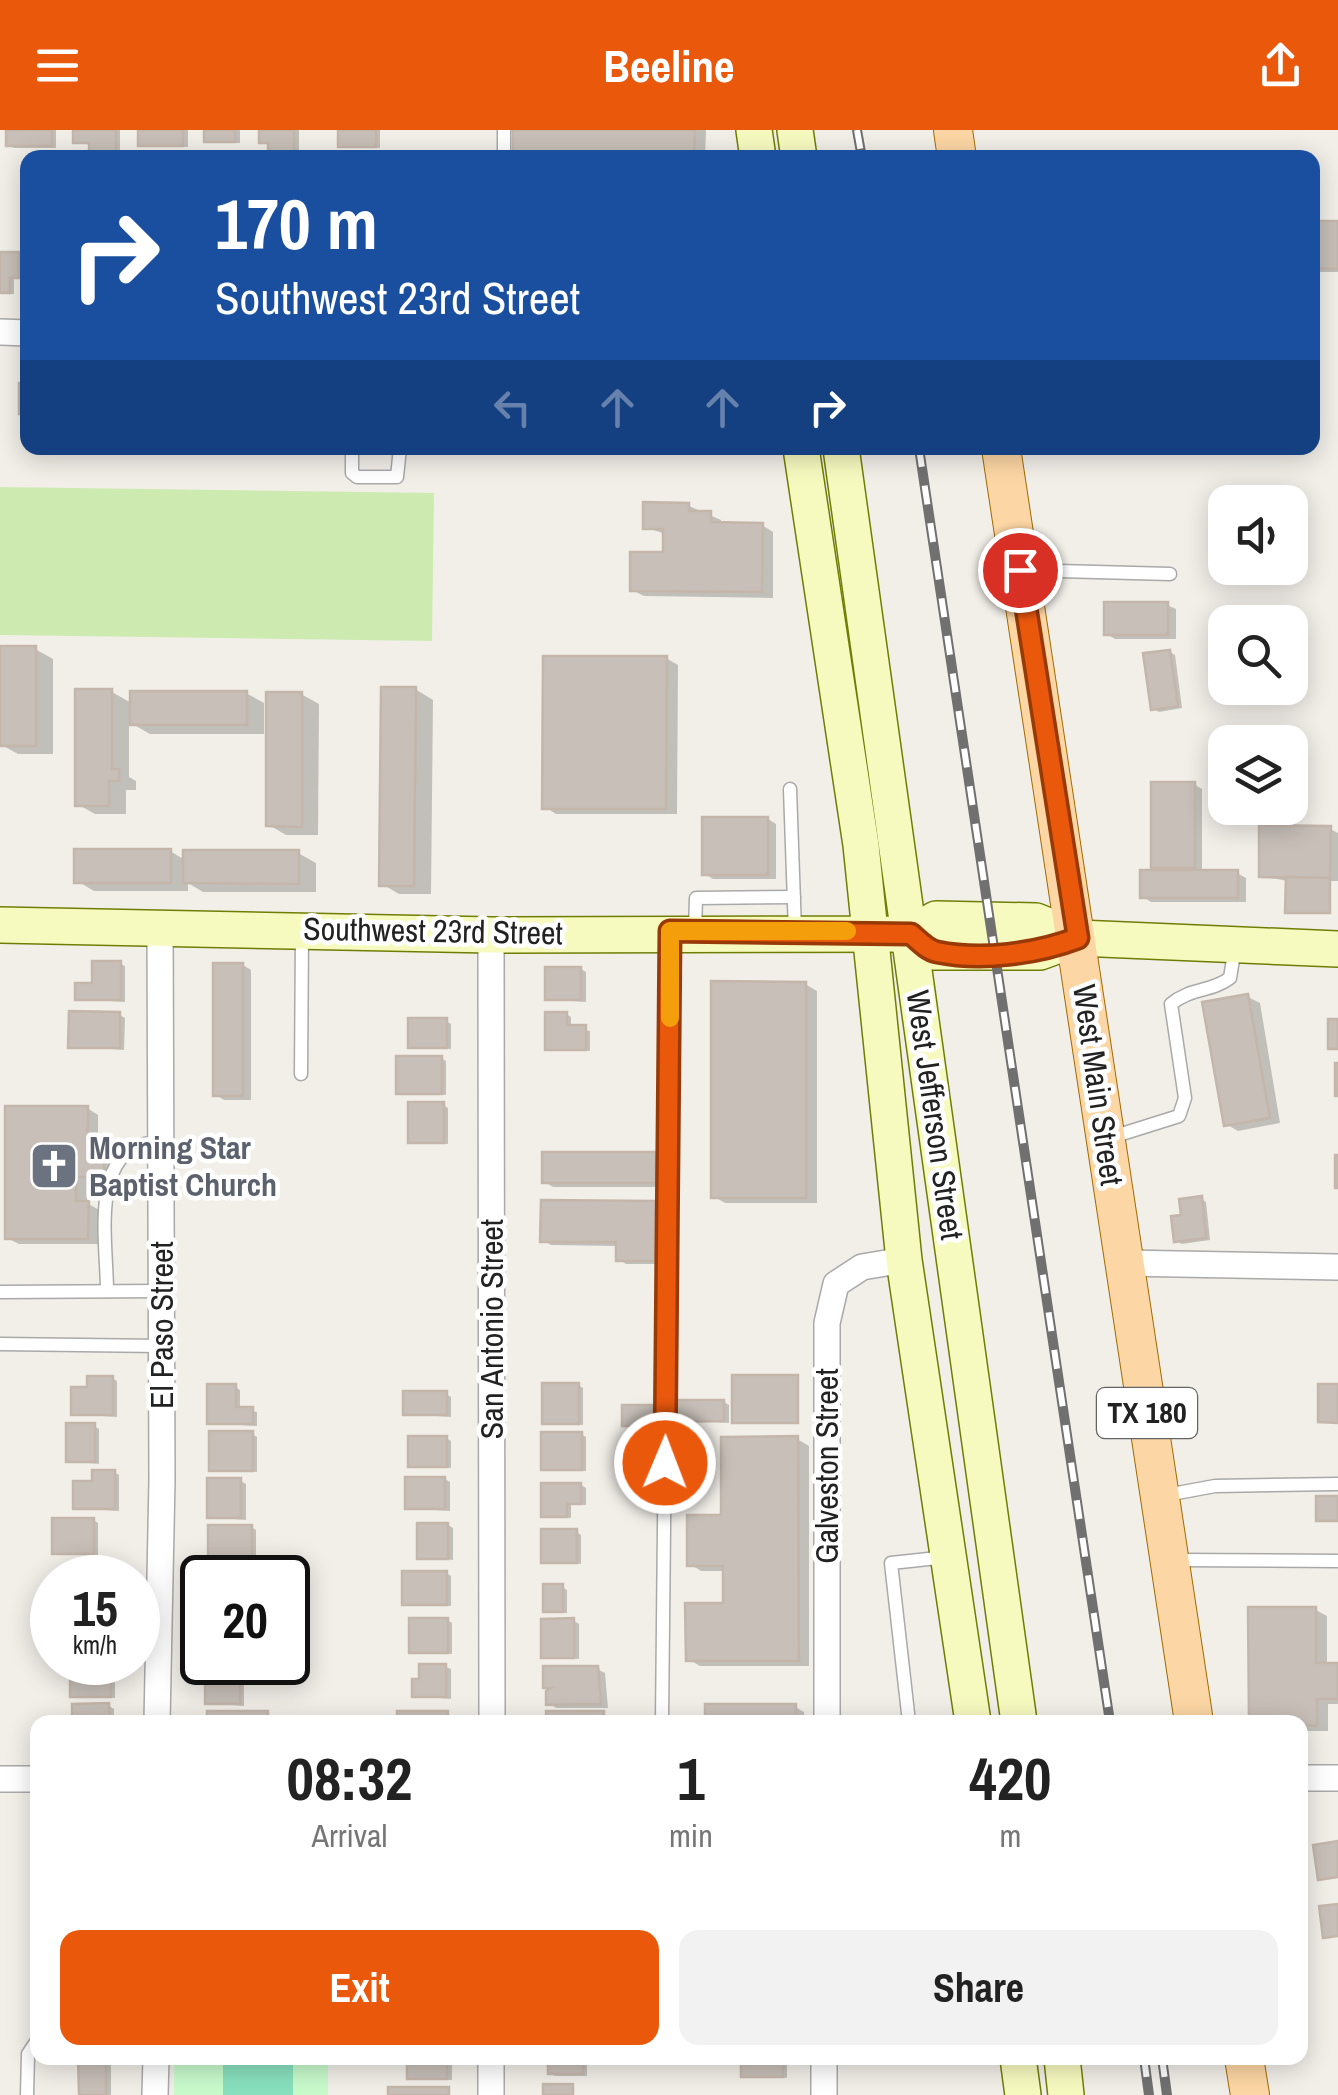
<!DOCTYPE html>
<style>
:root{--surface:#fff;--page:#f2f2f2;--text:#222;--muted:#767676;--accent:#ea580c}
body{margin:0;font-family:"Archivo Narrow",sans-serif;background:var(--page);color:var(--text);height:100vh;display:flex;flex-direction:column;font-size:38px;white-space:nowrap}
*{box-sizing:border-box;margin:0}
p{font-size:32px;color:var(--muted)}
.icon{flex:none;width:55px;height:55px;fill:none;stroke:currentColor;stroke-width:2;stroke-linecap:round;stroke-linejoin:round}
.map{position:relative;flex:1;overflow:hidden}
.sheet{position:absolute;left:30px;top:1585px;width:1278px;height:350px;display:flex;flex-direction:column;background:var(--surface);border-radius:20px;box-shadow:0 5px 25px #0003}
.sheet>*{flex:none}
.banner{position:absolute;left:20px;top:20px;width:1300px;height:305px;border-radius:20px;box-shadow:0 5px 25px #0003;background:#1a4fa0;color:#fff;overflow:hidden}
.fabs{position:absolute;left:1208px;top:355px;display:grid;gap:20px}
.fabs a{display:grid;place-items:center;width:100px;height:100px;border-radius:20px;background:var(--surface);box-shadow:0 5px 25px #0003;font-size:50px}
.speed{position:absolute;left:30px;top:1425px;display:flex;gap:20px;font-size:50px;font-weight:700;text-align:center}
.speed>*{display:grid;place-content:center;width:130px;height:130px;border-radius:50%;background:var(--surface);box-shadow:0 5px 25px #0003;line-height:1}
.speed small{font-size:25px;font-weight:400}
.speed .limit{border:5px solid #111;border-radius:15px;background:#fff;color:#111}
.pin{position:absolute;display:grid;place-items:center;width:85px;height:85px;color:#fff;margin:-42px;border:5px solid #fff;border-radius:50%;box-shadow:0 2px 10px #0007}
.me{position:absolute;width:110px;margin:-55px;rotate:1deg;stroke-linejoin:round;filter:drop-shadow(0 0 8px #0008)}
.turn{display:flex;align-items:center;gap:35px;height:210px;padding:0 30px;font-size:45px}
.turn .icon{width:130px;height:130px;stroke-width:2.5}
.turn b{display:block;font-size:70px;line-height:85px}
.lanes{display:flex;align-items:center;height:95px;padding:0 30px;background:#0003;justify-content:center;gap:50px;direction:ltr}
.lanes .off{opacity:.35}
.eta{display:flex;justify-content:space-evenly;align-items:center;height:170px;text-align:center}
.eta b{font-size:60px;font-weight:700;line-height:70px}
.primary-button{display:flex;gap:20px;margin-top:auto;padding:20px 30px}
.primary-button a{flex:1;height:115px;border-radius:20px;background:var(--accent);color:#fff;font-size:40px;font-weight:700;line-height:115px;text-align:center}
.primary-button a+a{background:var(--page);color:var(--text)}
header{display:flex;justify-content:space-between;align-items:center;height:130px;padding:0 30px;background:var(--accent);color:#fff;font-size:45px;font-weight:700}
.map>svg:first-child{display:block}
.grass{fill:#cdebb0}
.park{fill:#c8facc}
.pitch{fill:#88e0be}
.shadow{fill:#0003}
.building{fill:#c7bfb8;stroke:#c4b6ab;stroke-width:2.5}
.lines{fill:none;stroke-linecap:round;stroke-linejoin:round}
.lane-casing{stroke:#a9a9a9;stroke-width:15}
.street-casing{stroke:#a9a9a9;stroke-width:28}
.secondary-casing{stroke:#707d05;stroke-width:38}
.primary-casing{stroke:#a06b00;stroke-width:40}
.lane{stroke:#fff;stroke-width:12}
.street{stroke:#fff;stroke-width:25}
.secondary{stroke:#f7fabf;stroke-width:35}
.primary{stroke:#fcd6a4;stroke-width:38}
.rail-casing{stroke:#707070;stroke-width:10}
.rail{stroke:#fff;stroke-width:6;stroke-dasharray:19;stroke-linecap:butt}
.route-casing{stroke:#983908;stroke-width:25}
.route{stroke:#ea580c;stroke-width:18}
.slow{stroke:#f59e0b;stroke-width:18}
.labels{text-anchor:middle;stroke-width:9;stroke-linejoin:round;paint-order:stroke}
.shield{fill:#fff;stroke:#646464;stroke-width:2.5}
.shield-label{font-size:30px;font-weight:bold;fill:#222}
.street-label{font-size:32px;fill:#222;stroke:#fff}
.worship-label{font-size:32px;font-weight:bold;fill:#5b616d;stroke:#fff;text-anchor:start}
</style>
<header><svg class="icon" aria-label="menu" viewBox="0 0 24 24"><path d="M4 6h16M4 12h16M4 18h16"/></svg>Beeline<svg class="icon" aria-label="share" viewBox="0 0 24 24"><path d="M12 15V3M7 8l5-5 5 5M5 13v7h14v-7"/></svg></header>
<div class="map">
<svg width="1338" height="1965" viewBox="0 0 1338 1965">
<rect width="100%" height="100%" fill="#f2efe9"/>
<path class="grass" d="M0 357 434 363 432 511 0 505Z"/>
<rect class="park" x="174" y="1928" width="154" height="37"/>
<rect class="pitch" x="223" y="1928" width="70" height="37"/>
<g class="shadow">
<path d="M9 0H56V18H14L9 15Z"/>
<path d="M75 0H120V28H91V15L75 12Z"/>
<path d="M140 0H188V17H145L140 14Z"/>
<path d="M206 0H240V13H211L206 10Z"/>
<path d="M262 0H299V28H271V15L262 12Z"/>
<path d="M340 0H380V18H345L340 16Z"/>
<path d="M516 0H706L705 28H516Z"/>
<rect x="1312" y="93" width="26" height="49"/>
<path d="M0 124 23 127V149H14V164H0Z"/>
<path d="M689 376 721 390V395H762L773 402V468L644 466 632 460 665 424V404L645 397Z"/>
<path d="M1167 475 1176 479V509H1115L1107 504Z"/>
<path d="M35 519 53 529V624H18L0 614Z"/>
<path d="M1170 522 1175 525 1182 578 1159 582 1154 579Z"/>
<path d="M666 528 678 535 677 684H556L545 677Z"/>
<path d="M415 559 433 570 431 764H399L382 754Z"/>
<path d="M112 562 133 574 246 563 264 573V604H150L129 592V647L136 651V660H126V684H95L77 674Z"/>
<path d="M301 564 319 574 318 705H286L269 695Z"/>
<path d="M1194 654 1202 659V743H1237L1246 748V772H1151L1143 767 1164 743 1154 737Z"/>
<path d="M768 689 776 694V749H713L705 744Z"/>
<path d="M1330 699 1338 703V751H1331V783L1289 782 1288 751 1261 746Z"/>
<path d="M170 721 185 730 298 723 316 733V762H203L188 753V761H94L77 751Z"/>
<path d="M120 834 125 836V872L78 869Z"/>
<path d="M243 835 251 840V970H224L216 965Z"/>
<path d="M581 839 586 842V872L548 869Z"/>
<path d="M805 854 817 861V1073H725L713 1066Z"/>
<path d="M1248 867 1260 873 1280 993 1238 1001 1226 994Z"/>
<path d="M566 884 571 887V898L590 901V921L548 918Z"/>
<path d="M120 885 125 888 124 920 71 916Z"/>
<path d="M446 891 451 894V919L410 916Z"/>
<path d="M441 928 446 931V965L399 962Z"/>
<path d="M443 975 448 978V1014L410 1012Z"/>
<path d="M87 978 98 985V1028L114 1035V1052H87V1073L99 1080V1114H19L7 1108Z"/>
<path d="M655 1025 663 1030V1057H553L545 1052Z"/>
<path d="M1201 1069 1206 1072 1210 1110 1182 1114 1177 1111 1184 1087Z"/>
<path d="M655 1074 663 1079V1134H626L618 1129V1116L551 1115 543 1110Z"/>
<path d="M798 1247 799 1292H736Z"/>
<path d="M112 1248 117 1251V1287L73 1284 90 1259Z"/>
<path d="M578 1255 583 1258V1295L545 1292Z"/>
<path d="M235 1257 240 1260V1279L257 1282V1296L209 1293Z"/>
<path d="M446 1264 451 1267V1287L406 1284Z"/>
<path d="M724 1272 729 1275V1293L678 1290Z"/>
<path d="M652 1277 657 1280V1297L625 1294Z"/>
<path d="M94 1296 99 1299V1334L68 1331Z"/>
<path d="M252 1304 257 1307V1342L212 1339Z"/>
<path d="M581 1304 586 1307V1341L544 1339Z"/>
<path d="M446 1308 451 1311V1338L410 1335Z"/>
<path d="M797 1309 809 1316V1536H700L688 1529 725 1475V1441H701L690 1434 724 1387Z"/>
<path d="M114 1342 119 1345V1381L76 1378 95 1353Z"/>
<path d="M445 1349 450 1352V1381L407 1378Z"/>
<path d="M241 1351 246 1354V1390L209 1387Z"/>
<path d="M581 1355 586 1358V1375H571V1388L544 1385Z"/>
<path d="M93 1390 98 1393V1425L54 1423Z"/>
<path d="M448 1395 453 1398V1430L420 1427Z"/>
<path d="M251 1397 256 1400V1438L211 1435Z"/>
<path d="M576 1402 581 1405V1434L544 1431Z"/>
<path d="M446 1443 451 1446V1476L405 1473Z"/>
<path d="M562 1457 567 1460V1483H550L545 1480Z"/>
<path d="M1251 1480H1316L1327 1486V1536H1338V1574H1328V1601H1300V1592H1251Z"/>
<path d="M447 1490 452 1493V1524L411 1521Z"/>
<path d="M574 1491 579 1494V1529L544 1527Z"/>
<path d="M73 1532 115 1533V1568L73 1565Z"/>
<path d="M239 1537 244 1540V1576L208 1573Z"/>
<path d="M446 1537 451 1539V1569L415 1566Z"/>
<path d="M597 1539 605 1543 608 1578H556L548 1573 552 1560 545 1556Z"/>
<path d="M75 1576H109L114 1579V1592H75Z"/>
<path d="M708 1577H795L804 1582V1592H708Z"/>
<path d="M548 1583H603L608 1592H548Z"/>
<path d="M209 1584H268L272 1592H209Z"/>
<path d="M400 1584H448L453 1592H400Z"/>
<rect x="81" y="1928" width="30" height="37"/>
<path d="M410 1928H447L452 1931V1950H415L410 1948Z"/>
<path d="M550 1928H587V1946H555L550 1943Z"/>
<path d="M758 1928H787V1948L744 1945 758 1936Z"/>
</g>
<g class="building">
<rect x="6" y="0" width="46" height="16"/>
<path d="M73 0H116V28H89V13H73Z"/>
<rect x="138" y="0" width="45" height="16"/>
<rect x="204" y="0" width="31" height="12"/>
<path d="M259 0H294V28H268V13H259Z"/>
<rect x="338" y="0" width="38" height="17"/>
<path d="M513 0H695L694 28H513Z"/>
<path d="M1312 91H1338V139L1312 138Z"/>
<path d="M0 122H19V148H10V163H0Z"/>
<rect x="19" y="253" width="9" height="31"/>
<path d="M643 372 689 373V381H711V392L763 393 762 462 630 461V422H663V399H643Z"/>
<rect x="1104" y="472" width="64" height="33"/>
<rect x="0" y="516" width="36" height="100"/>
<path d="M1170 520 1178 576 1151 580 1143 523Z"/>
<path d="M543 526H667L666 679H542Z"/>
<path d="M381 557H416L414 756H379Z"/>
<path d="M75 559H112V639H119V651H109V676H75Z"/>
<rect x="130" y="561" width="117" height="34"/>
<path d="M266 562H302V697L266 696Z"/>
<rect x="1151" y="652" width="44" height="86"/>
<rect x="702" y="687" width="66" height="58"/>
<path d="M1259 695 1331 696 1330 748 1259 747Z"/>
<rect x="74" y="719" width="97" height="34"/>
<path d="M183 720H299V754L183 753Z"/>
<rect x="1140" y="740" width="98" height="28"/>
<path d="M1286 747 1330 748V783H1285Z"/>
<path d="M92 831H121V870H75V853H92Z"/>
<rect x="213" y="833" width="30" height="133"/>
<rect x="545" y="837" width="36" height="33"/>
<path d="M711 851 806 852V1068H711Z"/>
<path d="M1248 864 1270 988 1224 996 1202 872Z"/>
<path d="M69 881 120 882V918H68Z"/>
<path d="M545 882H567V895H586V920H545Z"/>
<rect x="408" y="888" width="39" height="30"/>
<rect x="1328" y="889" width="10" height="30"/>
<rect x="396" y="926" width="46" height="38"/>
<rect x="1335" y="933" width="3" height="33"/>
<rect x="408" y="972" width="36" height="41"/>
<path d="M5 976H88L87 1025H104V1047H76V1071H89L88 1109H5Z"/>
<rect x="542" y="1022" width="114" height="31"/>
<rect x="1335" y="1025" width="3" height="33"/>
<path d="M1202 1066 1206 1108 1174 1112 1171 1086 1181 1085 1179 1069Z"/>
<path d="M541 1070 655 1071V1131H616V1112H540Z"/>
<rect x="732" y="1245" width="66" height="48"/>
<path d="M87 1246H113V1285H71V1257H87Z"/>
<rect x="542" y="1253" width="37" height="41"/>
<path d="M207 1254H236V1277H253V1294H207Z"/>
<path d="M1318 1254H1338V1293L1318 1292Z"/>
<rect x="403" y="1261" width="44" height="24"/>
<path d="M675 1270H724V1291L676 1292Z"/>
<rect x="622" y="1275" width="31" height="21"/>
<rect x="66" y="1293" width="29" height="39"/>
<rect x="209" y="1301" width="44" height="40"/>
<rect x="541" y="1302" width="41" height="38"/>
<rect x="408" y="1306" width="39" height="31"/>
<path d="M798 1306 799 1531H686L685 1473H723V1436H687V1385H721V1307Z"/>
<path d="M92 1340H115V1379H73V1351H92Z"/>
<rect x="405" y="1347" width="40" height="32"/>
<rect x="207" y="1348" width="34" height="40"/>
<path d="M541 1353H581V1374H567V1387H541Z"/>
<rect x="1316" y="1366" width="22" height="25"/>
<rect x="52" y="1388" width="42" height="36"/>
<rect x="417" y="1393" width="31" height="36"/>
<rect x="208" y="1395" width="44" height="42"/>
<rect x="541" y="1399" width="36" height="34"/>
<path d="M114 1435 115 1448H69V1436Z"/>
<rect x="402" y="1441" width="45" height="34"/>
<rect x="543" y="1454" width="20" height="28"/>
<path d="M1248 1477H1316V1533H1338V1569H1317V1596L1249 1592Z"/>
<rect x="409" y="1488" width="39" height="35"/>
<path d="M574 1488V1528H541V1489Z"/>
<rect x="70" y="1532" width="41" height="35"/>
<path d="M419 1534H446V1567H412V1549H419Z"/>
<rect x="205" y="1535" width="35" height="39"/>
<path d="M543 1536H598L601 1574 546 1575V1561L551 1558H543Z"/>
<path d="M109 1573 110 1592H72V1574Z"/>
<rect x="705" y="1574" width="91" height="18"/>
<rect x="207" y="1581" width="61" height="11"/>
<rect x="397" y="1581" width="51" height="11"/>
<rect x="546" y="1581" width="58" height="11"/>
<path d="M1338 1711V1747L1318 1750 1313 1715Z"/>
<path d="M1338 1774V1806L1323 1808 1319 1776Z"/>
<path d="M78 1928H106V1965H79Z"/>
<rect x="407" y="1928" width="40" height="21"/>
<rect x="548" y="1928" width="35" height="16"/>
<path d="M756 1928H783V1947H741V1933H756Z"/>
<rect x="543" y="1954" width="30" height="11"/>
<rect x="388" y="1957" width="61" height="8"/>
</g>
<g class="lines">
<g class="lane-casing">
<g id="lane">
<path d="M504 28V0"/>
<path d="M352 318V343L357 347H397L400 318"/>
<path d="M1022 440 1170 444"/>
<path d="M790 659 795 801"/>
<path d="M695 801 696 768 794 767"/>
<path d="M301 944 302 802"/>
<path d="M1109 1008 1179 986 1185 968 1171 874C1190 858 1211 862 1230 848L1235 817"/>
<path d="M107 1161C107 1110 87 1012 161 1012"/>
<path d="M0 1162 161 1161"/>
<path d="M0 1214 161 1216"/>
<path d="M1161 1366 1215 1356 1338 1354"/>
<path d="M1176 1430 1338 1431"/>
<path d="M662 1592 670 809"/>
<path d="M909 1592 891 1433 947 1427"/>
<path d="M27 1965 28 1924 38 1909"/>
</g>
</g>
<g class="street-casing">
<g id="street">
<path d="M0 202 28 203"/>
<path d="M491 805 492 1592"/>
<path d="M1124 1133 1338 1137"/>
<path d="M157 1592 162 1350 160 797"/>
<path d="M827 1592V1193L836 1154 862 1137 904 1130"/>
<path d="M1300 1648H1338"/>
<path d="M0 1649H38"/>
<path d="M155 1965 156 1928"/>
<path d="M491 1965V1928"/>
<path d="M824 1965V1928"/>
</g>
</g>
<g class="secondary-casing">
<g id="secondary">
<path d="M754 0 758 28"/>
<path d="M795 0 799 28"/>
<path d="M801 318 861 715 904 1130 973 1592"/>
<path d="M841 318 1019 1592"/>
<path d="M0 795 491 805 911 804 936 789 1036 791 1078 808 1338 819"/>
<path d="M911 804 933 822H1040L1078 808"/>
<path d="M1018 1928 1023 1965"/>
<path d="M1062 1928 1066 1965"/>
</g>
</g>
<g class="primary-casing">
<g id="primary">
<path d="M953 0 957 28"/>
<path d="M1001 318 1194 1592"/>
<path d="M1244 1928 1250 1965"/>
</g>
</g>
<use href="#lane" class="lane"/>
<use href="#street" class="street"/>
<use href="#secondary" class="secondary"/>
<use href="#primary" class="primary"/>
<g class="rail-casing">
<g id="rail">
<path d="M857 0 862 28"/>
<path d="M919 318 1110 1592"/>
<path d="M1144 1928 1149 1965"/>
<path d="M1162 1928 1167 1965"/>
</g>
</g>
<use href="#rail" class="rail"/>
</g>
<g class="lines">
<g class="route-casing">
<path id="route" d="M665 1333 670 801 911 804C918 810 927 820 937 822 981 831 1036 824 1078 808L1020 440"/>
</g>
<use href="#route" class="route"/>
<path class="slow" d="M670 888V801H847"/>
</g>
<defs>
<g id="church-square" transform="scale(2.5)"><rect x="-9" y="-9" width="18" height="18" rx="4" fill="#6b7280" stroke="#fff"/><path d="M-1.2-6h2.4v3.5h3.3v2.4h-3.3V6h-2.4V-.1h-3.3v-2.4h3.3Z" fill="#fff"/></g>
</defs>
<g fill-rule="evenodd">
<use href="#church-square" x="54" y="1036"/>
</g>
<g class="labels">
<rect class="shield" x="1097" y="1258" width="100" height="50" rx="8"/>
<g class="shield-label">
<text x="1147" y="1293">TX 180</text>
</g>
<g class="street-label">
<text transform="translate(433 801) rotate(1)" y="11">Southwest 23rd Street</text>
<text transform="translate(1098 955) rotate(82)" y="11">West Main Street</text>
<text transform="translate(935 985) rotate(82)" y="11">West Jefferson Street</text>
<text transform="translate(162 1195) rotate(-90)" y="11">El Paso Street</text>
<text transform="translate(492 1199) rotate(-90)" y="11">San Antonio Street</text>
<text transform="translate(827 1336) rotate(-90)" y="11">Galveston Street</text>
</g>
<g class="worship-label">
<text x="89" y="1029">Morning Star<tspan x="89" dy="37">Baptist Church</tspan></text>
</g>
</g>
</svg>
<div class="fabs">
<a><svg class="icon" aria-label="sound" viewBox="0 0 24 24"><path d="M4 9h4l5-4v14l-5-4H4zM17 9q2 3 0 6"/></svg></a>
<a><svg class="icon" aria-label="search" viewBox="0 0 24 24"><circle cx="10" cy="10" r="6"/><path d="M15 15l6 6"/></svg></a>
<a><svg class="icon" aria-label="layers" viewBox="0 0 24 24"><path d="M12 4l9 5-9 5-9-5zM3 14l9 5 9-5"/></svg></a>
</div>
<div class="speed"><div>15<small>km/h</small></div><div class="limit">20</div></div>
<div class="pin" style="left:1020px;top:440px;background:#d93025"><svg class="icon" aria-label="arrive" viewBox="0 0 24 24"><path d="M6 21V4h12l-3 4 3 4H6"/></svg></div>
<svg class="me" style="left:665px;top:1333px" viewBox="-20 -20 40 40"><circle r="17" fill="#ea580c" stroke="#fff" stroke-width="3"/><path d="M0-11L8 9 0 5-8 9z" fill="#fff"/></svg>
<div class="banner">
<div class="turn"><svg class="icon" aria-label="right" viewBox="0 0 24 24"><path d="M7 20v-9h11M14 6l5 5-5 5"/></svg><div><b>170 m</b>Southwest 23rd Street</div></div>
<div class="lanes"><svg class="icon off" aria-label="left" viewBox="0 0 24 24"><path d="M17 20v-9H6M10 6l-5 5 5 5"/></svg><svg class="icon off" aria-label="ahead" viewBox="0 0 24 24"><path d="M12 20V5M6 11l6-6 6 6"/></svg><svg class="icon off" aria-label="ahead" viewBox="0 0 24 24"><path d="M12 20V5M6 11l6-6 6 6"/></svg><svg class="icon" aria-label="right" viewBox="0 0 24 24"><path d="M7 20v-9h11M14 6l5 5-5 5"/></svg></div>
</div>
<section class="sheet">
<div class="eta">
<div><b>08:32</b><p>Arrival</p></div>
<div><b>1</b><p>min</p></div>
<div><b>420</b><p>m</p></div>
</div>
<div class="primary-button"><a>Exit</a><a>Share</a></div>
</section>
</div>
